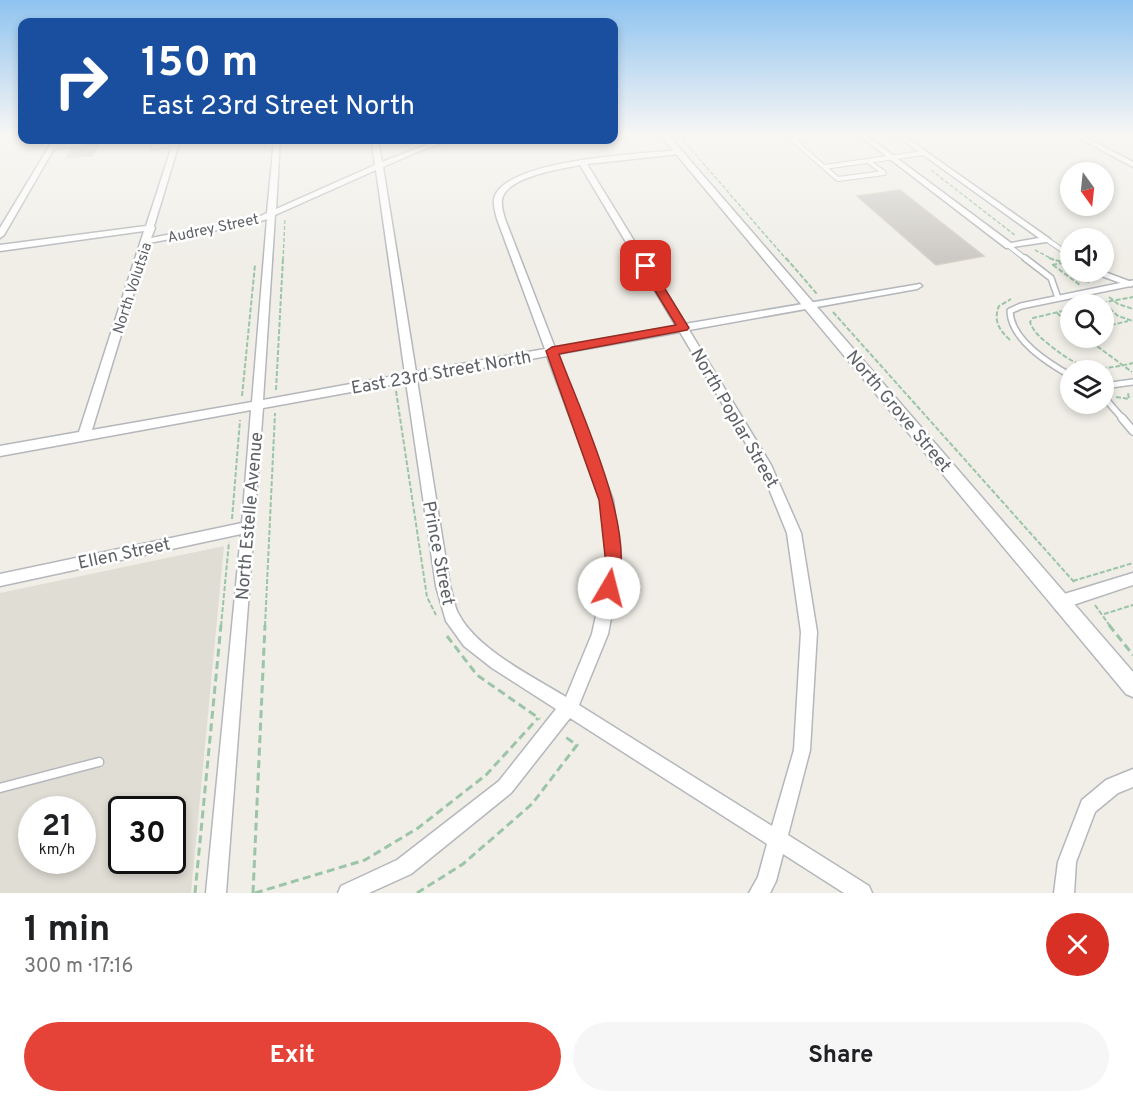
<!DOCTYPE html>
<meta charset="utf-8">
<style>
:root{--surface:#fff;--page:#f6f6f6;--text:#202124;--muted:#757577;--accent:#e54338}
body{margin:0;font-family:Overpass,sans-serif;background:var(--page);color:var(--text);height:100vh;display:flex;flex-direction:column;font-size:22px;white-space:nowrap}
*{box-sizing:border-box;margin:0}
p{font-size:20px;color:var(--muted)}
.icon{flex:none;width:33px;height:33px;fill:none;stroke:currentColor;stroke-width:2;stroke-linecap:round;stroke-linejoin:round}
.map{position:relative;height:893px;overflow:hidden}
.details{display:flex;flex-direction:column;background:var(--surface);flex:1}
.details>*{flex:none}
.banner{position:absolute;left:18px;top:18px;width:600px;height:126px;border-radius:12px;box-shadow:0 3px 9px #0003;background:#1a4fa0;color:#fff;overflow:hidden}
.needle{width:39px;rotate:165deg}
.tools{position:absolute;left:1060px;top:162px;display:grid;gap:12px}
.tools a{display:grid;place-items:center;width:54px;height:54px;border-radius:50%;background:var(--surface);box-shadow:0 3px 9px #0003;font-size:30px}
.speed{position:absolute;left:18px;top:796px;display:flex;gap:12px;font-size:30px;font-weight:700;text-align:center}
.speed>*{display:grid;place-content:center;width:78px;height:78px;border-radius:50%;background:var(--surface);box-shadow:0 3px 9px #0003;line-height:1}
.speed small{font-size:15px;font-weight:400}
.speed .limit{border:3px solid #111;border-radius:9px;background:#fff;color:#111}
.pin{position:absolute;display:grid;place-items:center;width:51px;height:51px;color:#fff;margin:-26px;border-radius:12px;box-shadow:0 3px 9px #0006}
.me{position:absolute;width:66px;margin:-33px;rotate:8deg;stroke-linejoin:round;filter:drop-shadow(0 0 4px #0008)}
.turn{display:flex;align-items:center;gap:21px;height:126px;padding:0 24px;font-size:27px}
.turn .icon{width:78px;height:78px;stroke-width:2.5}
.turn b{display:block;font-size:42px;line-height:51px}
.round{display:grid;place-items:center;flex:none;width:63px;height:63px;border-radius:32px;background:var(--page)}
.overview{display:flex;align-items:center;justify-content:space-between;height:102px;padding:0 24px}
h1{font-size:36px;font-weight:700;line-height:45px}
.cta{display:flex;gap:12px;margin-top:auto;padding:12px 24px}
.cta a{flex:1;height:69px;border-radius:36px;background:var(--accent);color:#fff;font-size:24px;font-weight:700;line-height:69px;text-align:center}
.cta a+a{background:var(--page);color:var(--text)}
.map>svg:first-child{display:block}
.education{fill:#e0ddd5;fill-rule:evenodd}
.building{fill:#ccc9c4;stroke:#d5d0c5;stroke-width:1.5}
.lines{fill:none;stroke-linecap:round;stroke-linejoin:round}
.service-far3-casing{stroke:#b4b7bb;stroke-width:6}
.service-far2-casing{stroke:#b4b7bb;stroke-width:8}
.service-far1-casing{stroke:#b4b7bb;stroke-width:10}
.service-casing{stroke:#b4b7bb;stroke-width:11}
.minor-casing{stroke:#b4b7bb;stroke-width:3}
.tertiary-casing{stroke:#b4b7bb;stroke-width:3}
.path-far2{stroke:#9cc5a8;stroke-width:1.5;stroke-dasharray:4 2;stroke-linecap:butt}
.path-far1{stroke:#9cc5a8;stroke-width:2;stroke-dasharray:5 2;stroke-linecap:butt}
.path{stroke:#9cc5a8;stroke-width:3;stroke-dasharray:8 4.5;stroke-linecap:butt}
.service-far3{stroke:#fff;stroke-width:4}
.service-far2{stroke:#fff;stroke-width:5}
.service-far1{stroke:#fff;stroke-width:7}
.service{stroke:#fff;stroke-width:8}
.minor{fill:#fff;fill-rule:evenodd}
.tertiary{fill:#fff;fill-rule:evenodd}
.route{fill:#e54338;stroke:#952c24;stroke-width:1.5}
.labels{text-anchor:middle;stroke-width:5;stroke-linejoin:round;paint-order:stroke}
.far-street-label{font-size:15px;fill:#5e6267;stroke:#fff}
.street-label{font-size:18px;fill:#5e6267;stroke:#fff}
</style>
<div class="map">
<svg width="1133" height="893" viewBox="0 0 1133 893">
<rect width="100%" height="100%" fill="#f0eee7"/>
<path class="education" d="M224 546 191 893H0V593ZM32 810H82V861H32ZM122 810H172V861H122Z"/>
<g class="building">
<path d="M98 140H101L93 156 66 158 71 149 95 144Z"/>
<path d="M900 190 984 256 936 265 857 196Z"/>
</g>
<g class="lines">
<g class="service-far3-casing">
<g id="service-far3">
<path d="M811 136 791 138 824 167 924 153"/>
<path d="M156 140 153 147 175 145"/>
<path d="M52 147 81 144 94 140"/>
<path d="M824 167 838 179 884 173 868 161"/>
<path d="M1046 239 1071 256"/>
<path d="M1009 246 1027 260"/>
</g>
</g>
<g class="service-far2-casing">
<g id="service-far2">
<path d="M1025 258 1051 278 1058 298"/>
<path d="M1098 272 1130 284"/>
<path d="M1071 376C1048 363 1011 340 1010 311L1021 306 1133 283"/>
<path d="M1104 386 1133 382"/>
<path d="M1104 392 1109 403 1123 419"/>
</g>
</g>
<g class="service-far1-casing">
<path id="service-far1" d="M1122 418 1133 431"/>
</g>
<g class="service-casing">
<path id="service" d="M0 788 99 762"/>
</g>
<g class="minor-casing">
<g id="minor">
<path d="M860 136H867L1011 243 1039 238 897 136H904L1050 239 1046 242 1006 248Z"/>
<path d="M1075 136H1083L1133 162V167Z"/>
<path d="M53 140H59L4 235 0 238V228Z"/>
<path d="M174 140H180L154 226 155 228 151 238 256 218 267 213 274 140H280L276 209 375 165 372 140H378L382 162 439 140H447L446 141 415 153 383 167 416 372 545 349 497 219C495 210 491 200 497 192 520 159 639 154 679 150L683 152 679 154 587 164 685 324 920 284 922 286 917 289 689 330 771 465 801 533 817 632 810 750 788 835 869 886 872 893H844L783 854 776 881 770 893H749L758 877 767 844 570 718 511 793 411 874 369 893H338L341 886 397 860 499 781 556 709 492 668 464 646 446 621 436 586 406 382 263 408 226 893H206L241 534 0 586V574L242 523 251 410 0 456V446L79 432 144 231 0 251V245L146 226ZM580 165 676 326 555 348 505 219C503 212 500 203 503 196 512 176 560 169 580 165ZM376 170 405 374 263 400 275 215ZM267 219 252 402 92 430 149 243 258 222ZM680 332 761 469 787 533 801 632 794 750 772 826 579 705 608 634 621 565 613 500 557 354ZM547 356 601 500 607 565 592 634 566 697C532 676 476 649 458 613 454 605 453 595 450 586L417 380Z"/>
<path d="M1133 573V585L1061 609 1056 607 1054 602 1056 597 1061 595Z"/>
<path d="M1133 769V787L1118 793 1095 812 1076 862 1074 893H1054L1058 862 1082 800 1106 780Z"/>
</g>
</g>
<g class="tertiary-casing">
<path id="tertiary" d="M661 136H669L1133 672V697L1126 694Z"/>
</g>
<g class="path-far2">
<path d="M883 136 892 142"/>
<path d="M683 140 787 260"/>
<path d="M931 170 1016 236"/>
<path d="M1035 250 1054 260"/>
<path d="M283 260 285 219"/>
</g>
<g class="path-far1">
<path d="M786 258 817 294"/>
<path d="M1049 258 1065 263"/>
<path d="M1052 265 1062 263 1071 270"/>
<path d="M1053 265 1080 285"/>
<path d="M1073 272 1090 283"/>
<path d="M1109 297 1118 304 1133 309"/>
<path d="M1099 299 1118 316 1133 321"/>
<path d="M1095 304 1133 297"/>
<path d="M1071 309 1033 318 1030 322C1034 333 1042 339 1051 346 1082 371 1095 372 1133 363"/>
<path d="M833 312 1075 583"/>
<path d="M1057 313 1071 325"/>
<path d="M1104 327 1128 321"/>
<path d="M1086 338 1132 372"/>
<path d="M1010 340C999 330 993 320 999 306L1011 299"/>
<path d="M276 390 283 258"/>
<path d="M396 391 427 597 436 615"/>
<path d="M242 396 255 265"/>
<path d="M1116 397 1129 399 1128 393"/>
<path d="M232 519 240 420"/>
<path d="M1073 581 1133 563"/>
<path d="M1095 605 1110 626"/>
<path d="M1104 614 1133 605"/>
<path d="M221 626 229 542"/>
<path d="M265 626 275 413"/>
</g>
<g class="path">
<path d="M1109 625 1133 655"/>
<path d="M447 636 477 675 540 719"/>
<path d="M195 893 221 625"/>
<path d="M253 893 265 625"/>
<path d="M255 893 365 860 418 828 486 775 538 718"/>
<path d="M417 893 463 864 532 804 577 745 564 736"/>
</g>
<use href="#service-far3" class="service-far3"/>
<use href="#service-far2" class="service-far2"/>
<use href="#service-far1" class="service-far1"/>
<use href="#service" class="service"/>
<use href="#minor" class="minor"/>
<use href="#tertiary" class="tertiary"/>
</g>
<linearGradient id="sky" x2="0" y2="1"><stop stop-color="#8fc3f0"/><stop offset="0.52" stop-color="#f8f7f4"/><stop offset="1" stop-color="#f8f7f4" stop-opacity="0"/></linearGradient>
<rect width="1133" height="261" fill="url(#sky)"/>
<path class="route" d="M646 263 651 266 689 328 687 330 559 354C580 411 641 537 615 593L609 595 604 593 601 588 606 565 599 500 546 351 552 347 676 325 640 266Z"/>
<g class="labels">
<g class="far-street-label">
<text transform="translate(213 228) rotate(-12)" y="5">Audrey Street</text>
<text transform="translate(132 288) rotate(-72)" y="5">North Volutsia</text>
</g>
<g class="street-label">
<text transform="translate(441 372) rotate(-10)" y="6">East 23rd Street North</text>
<text transform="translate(899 411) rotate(50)" y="6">North Grove Street</text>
<text transform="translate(735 418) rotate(60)" y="6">North Poplar Street</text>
<text transform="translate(249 516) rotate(-85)" y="6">North Estelle Avenue</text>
<text transform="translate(124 553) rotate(-12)" y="6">Ellen Street</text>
<text transform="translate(439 553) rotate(79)" y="6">Prince Street</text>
</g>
</g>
</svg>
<div class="tools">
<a><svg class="needle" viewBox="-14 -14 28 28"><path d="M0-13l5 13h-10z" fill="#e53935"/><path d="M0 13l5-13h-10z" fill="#757577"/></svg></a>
<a><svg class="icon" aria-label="sound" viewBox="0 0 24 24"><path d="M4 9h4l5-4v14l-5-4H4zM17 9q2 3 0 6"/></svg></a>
<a><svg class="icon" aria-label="search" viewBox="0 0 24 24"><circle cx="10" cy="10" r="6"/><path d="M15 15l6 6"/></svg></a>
<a><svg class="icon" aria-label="layers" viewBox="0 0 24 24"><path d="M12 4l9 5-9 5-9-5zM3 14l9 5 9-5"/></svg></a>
</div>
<div class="speed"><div>21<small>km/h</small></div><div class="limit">30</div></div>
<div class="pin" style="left:646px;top:266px;background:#d93025"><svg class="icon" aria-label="arrive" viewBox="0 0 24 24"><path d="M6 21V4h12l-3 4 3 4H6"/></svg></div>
<svg class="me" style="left:609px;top:588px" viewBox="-20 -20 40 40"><circle r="19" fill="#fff"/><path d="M0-13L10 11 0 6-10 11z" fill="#e54338"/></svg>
<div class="banner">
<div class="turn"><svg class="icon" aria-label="right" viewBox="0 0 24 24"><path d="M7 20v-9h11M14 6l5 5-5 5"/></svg><div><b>150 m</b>East 23rd Street North</div></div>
</div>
</div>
<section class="details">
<div class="overview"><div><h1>1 min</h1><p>300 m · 17:16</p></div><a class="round" style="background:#d93025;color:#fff"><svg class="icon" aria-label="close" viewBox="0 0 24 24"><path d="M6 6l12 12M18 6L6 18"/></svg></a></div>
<div class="cta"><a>Exit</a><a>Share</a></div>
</section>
